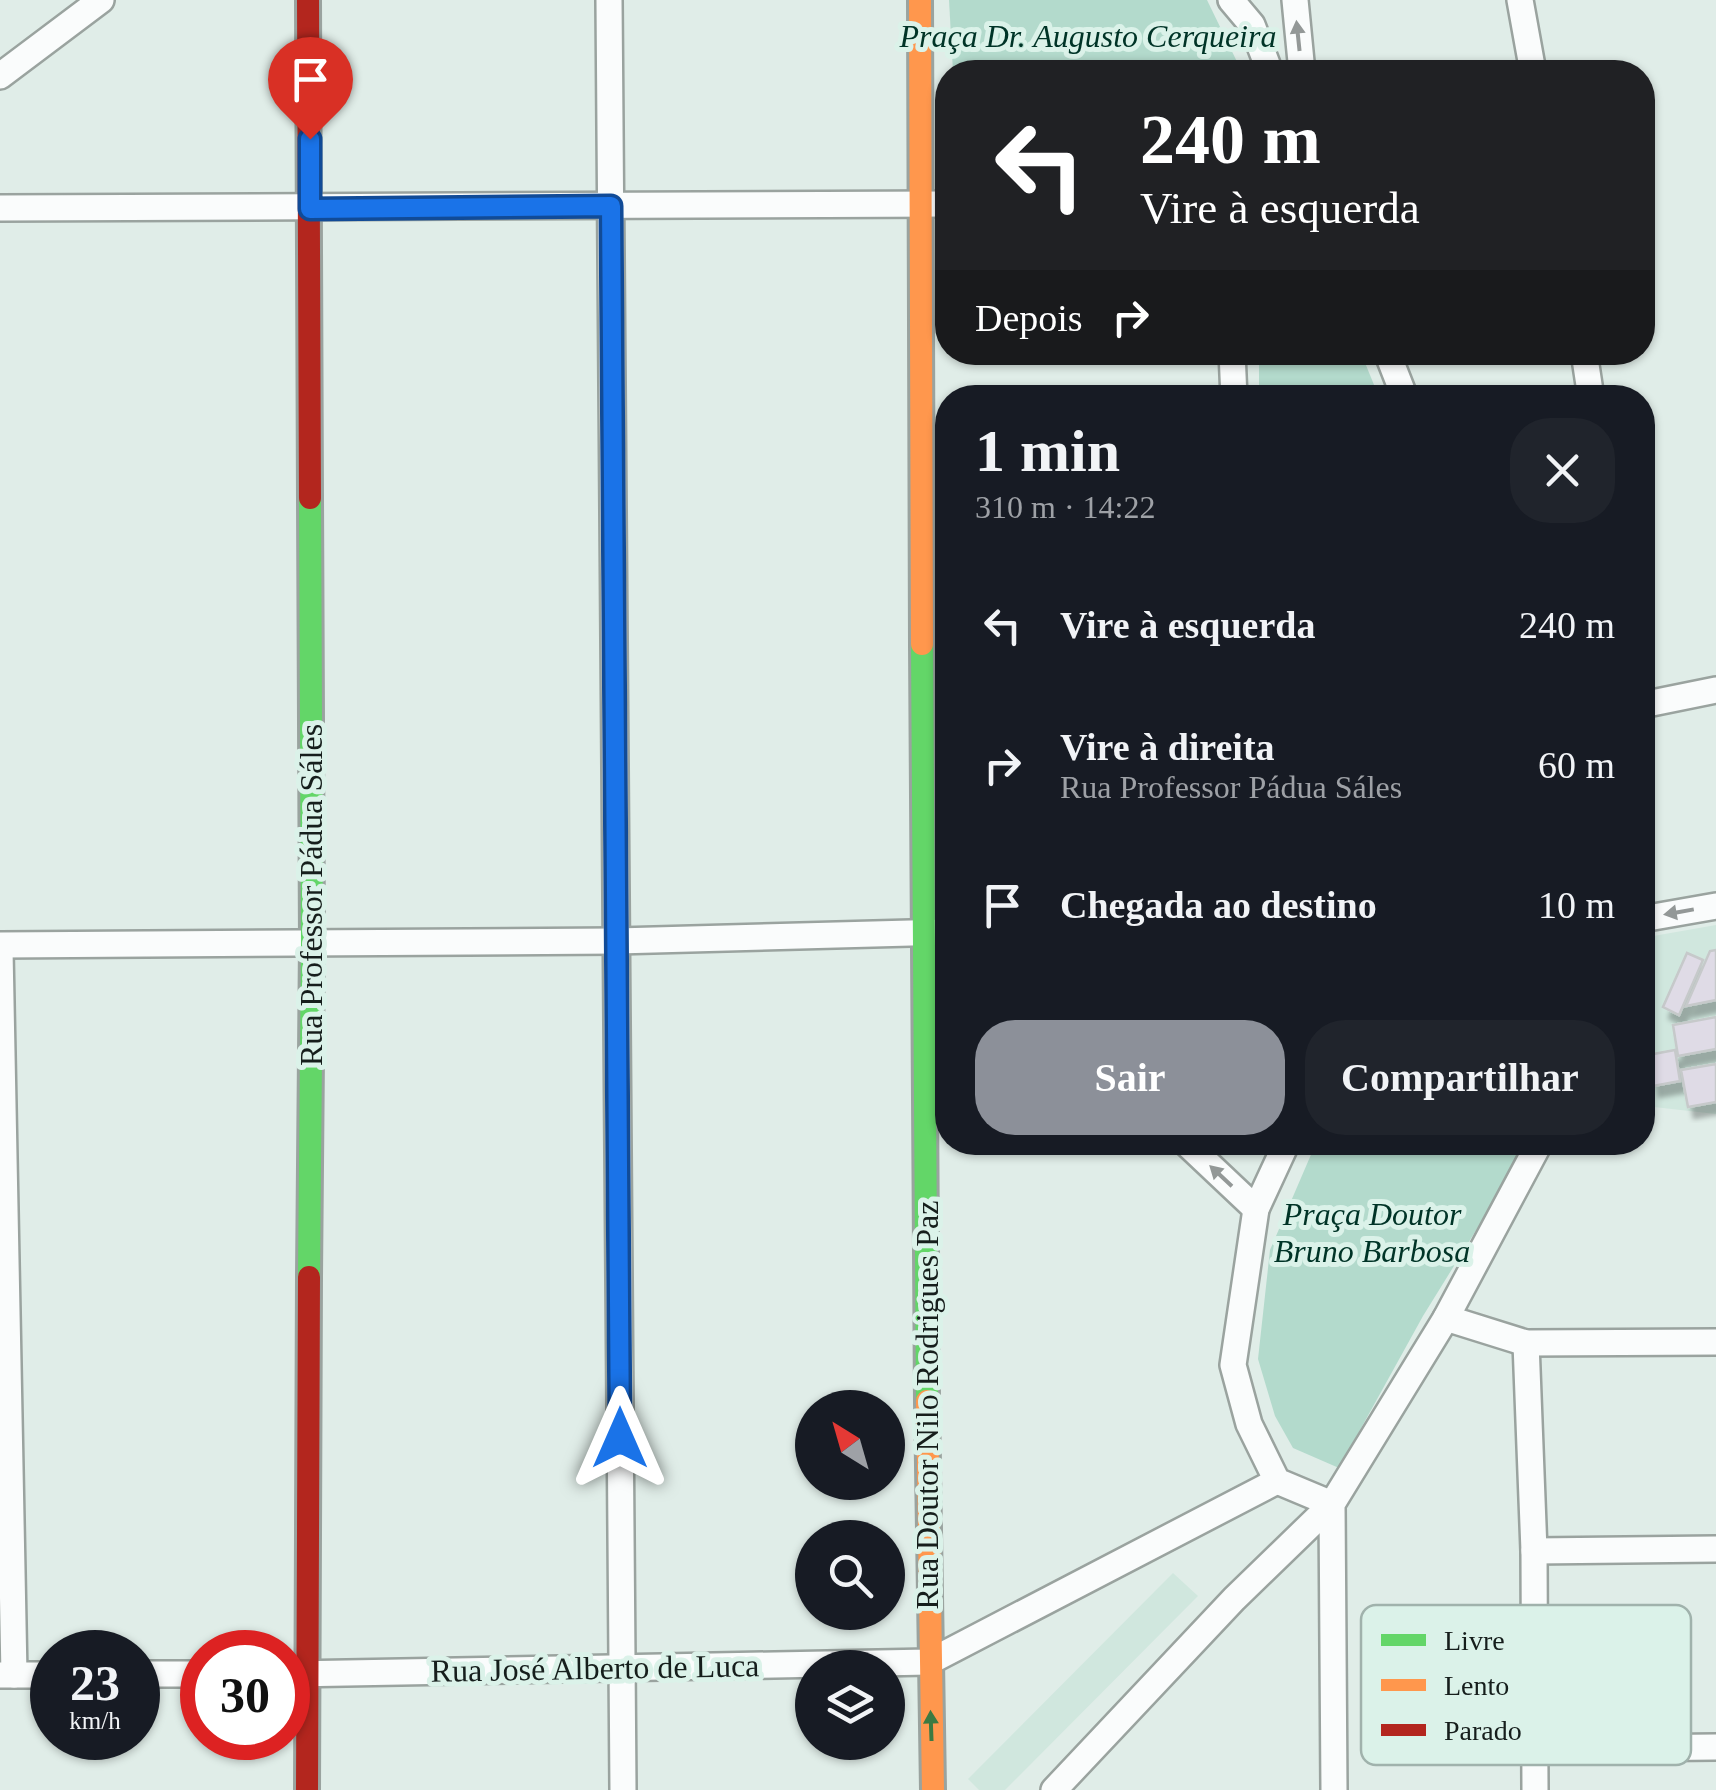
<!DOCTYPE html>
<html lang="pt">
<meta charset="utf-8">
<style>
:root{--surface:#171b24;--page:#20242c;--text:#f1f3f6;--muted:#9ea1a6;--accent:#8c9099}
body{margin:0;font-family:"Times New Roman",serif;background:var(--page);color:var(--text);height:100vh;display:flex;flex-direction:column;font-size:38px;white-space:nowrap}
*{box-sizing:border-box;margin:0}
p{font-size:32px;color:var(--muted)}
.icon{flex:none;width:55px;height:55px;fill:none;stroke:currentColor;stroke-width:2;stroke-linecap:round;stroke-linejoin:round}
.map{position:relative;flex:1;overflow:hidden}
.sheet{position:absolute;left:935px;top:385px;width:720px;height:770px;display:flex;flex-direction:column;background:var(--surface);border-radius:40px;box-shadow:0 2px 8px #0004}
.sheet>*{flex:none}
.banner{position:absolute;left:935px;top:60px;width:720px;height:305px;border-radius:40px;box-shadow:0 2px 8px #0004;background:#202124;color:#fff;overflow:hidden}
.needle{width:65px;rotate:323deg}
.buttons{position:absolute;left:795px;top:1390px;display:grid;gap:20px}
.buttons a{display:grid;place-items:center;width:110px;height:110px;border-radius:50%;background:var(--surface);box-shadow:0 2px 8px #0004;font-size:50px}
.speed{position:absolute;left:30px;top:1630px;display:flex;gap:20px;font-size:50px;font-weight:700;text-align:center}
.speed>*{display:grid;place-content:center;width:130px;height:130px;border-radius:50%;background:var(--surface);box-shadow:0 2px 8px #0004;line-height:1}
.speed small{font-size:25px;font-weight:400}
.speed .limit{border:15px solid #d22;background:#fff;color:#111}
.pin{position:absolute;display:grid;place-items:center;width:85px;height:85px;color:#fff;margin:-102px -42px;border-radius:50% 50% 50% 0;rotate:-45deg;box-shadow:0 0 10px #0007}
.pin .icon{rotate:45deg}
.me{position:absolute;width:110px;margin:-55px;rotate:0deg;stroke-linejoin:round;filter:drop-shadow(0 0 8px #0008)}
.turn{display:flex;align-items:center;gap:35px;height:210px;padding:0 40px;font-size:45px}
.turn .icon{width:130px;height:130px;stroke-width:2.5}
.turn b{display:block;font-size:70px;line-height:85px}
.then{display:flex;align-items:center;height:95px;padding:0 40px;background:#0003;gap:20px;font-size:38px}
.round{display:grid;place-items:center;flex:none;width:105px;height:105px;border-radius:40px;background:var(--page)}
.overview{display:flex;align-items:center;justify-content:space-between;height:170px;padding:0 40px}
h1{font-size:60px;font-weight:700;line-height:75px}
.button{display:flex;gap:20px;margin-top:auto;padding:20px 40px}
.button a{flex:1;height:115px;border-radius:40px;background:var(--accent);color:#fff;font-size:40px;font-weight:700;line-height:115px;text-align:center}
.button a+a{background:var(--page);color:var(--text)}
ul{padding:0;list-style:none}
li{display:flex;align-items:center;gap:30px;height:140px;padding:0 40px}
li div{flex:1}
li b{display:block;font-size:38px}
li em{font-style:normal}
.map>svg:first-child{display:block}
.built{fill:#d0e7de}
.green{fill:#b3dacc}
.building{fill:#dfdbe6;stroke:#c6c9ca;stroke-width:2.5;filter:url(#shadow)}
.lines{fill:none;stroke-linecap:round;stroke-linejoin:round}
.street-casing{stroke:#9aa39f;stroke-width:30}
.fast-casing{stroke:#9aa39f;stroke-width:28}
.slow-casing{stroke:#9aa39f;stroke-width:28}
.jam-casing{stroke:#9aa39f;stroke-width:28}
.street{stroke:#fafcfc;stroke-width:25}
.fast{stroke:#63d668;stroke-width:22}
.slow{stroke:#ff974d;stroke-width:22}
.jam{stroke:#b3261e;stroke-width:22}
.oneway{fill:#939897}
.oneway2{fill:#3c7a42}
.route-casing{stroke:#114b97;stroke-width:25}
.route{stroke:#1a73e8;stroke-width:18}
.labels{text-anchor:middle;stroke-width:10;stroke-linejoin:round;paint-order:stroke}
.park-label{font-size:32px;font-style:italic;fill:#003427;stroke:#dbf2e9}
.street-label{font-size:32px;fill:#161e1c;stroke:#dbf2e9}
.key{fill:#dbf2e9;stroke:#a0b2ac;stroke-width:2.5}
.key-label{font-size:28px;fill:#161e1c}
</style>
<div class="map">
<svg width="1716" height="1790" viewBox="0 0 1716 1790">
<defs>
<filter id="shadow"><feDropShadow dx="6" dy="11" stdDeviation="2.5" flood-color="#0004"/></filter>
</defs>
<rect width="100%" height="100%" fill="#e0ede8"/>
<g class="built">
<path d="M1716 925V1114L1654 1107 1643 1100 1642 938Z"/>
<path d="M1173 1573 1198 1596 1005 1790H979L968 1779Z"/>
</g>
<g class="green">
<path d="M949 0H1207L1242 72H953Z"/>
<path d="M1259 353H1361L1379 397H1259Z"/>
<path d="M1316 1143H1530L1423 1316 1339 1468 1293 1448 1275 1416 1258 1359 1270 1250Z"/>
</g>
<g class="building">
<path d="M1716 950V1000L1686 1006 1710 951Z"/>
<path d="M1687 953 1703 960 1679 1015 1663 1007Z"/>
<path d="M1716 1017V1049L1678 1056 1673 1025Z"/>
<path d="M1675 1050 1680 1081 1653 1086 1648 1055Z"/>
<path d="M1716 1064V1102L1688 1107 1681 1070Z"/>
</g>
<g class="lines">
<g class="street-casing">
<g id="street">
<path d="M609 0 623 1790"/>
<path d="M1231 0 1252 25 1270 72"/>
<path d="M1295 0 1302 72"/>
<path d="M1520 0 1533 72"/>
<path d="M0 76 101 0"/>
<path d="M0 208 948 204"/>
<path d="M1232 352 1234 398"/>
<path d="M1387 352 1405 398"/>
<path d="M1584 352 1591 398"/>
<path d="M1642 705 1716 690"/>
<path d="M1642 919 1716 906"/>
<path d="M0 945 617 941 948 932"/>
<path d="M0 950 14 1675"/>
<path d="M1185 1142 1256 1209"/>
<path d="M1287 1142 1256 1209 1233 1365 1249 1424 1277 1481 1332 1504"/>
<path d="M1446 1318 1526 1343 1716 1342"/>
<path d="M1526 1343 1534 1551 1535 1790"/>
<path d="M1534 1551 1716 1549"/>
<path d="M138 1674H202"/>
<path d="M292 1674 929 1662 1277 1481"/>
<path d="M0 1675H52"/>
<path d="M1535 1749 1716 1747"/>
<path d="M1054 1790 1234 1599 1332 1504"/>
<path d="M1334 1790 1332 1504 1446 1318 1540 1142"/>
</g>
</g>
<g class="fast-casing">
<g id="fast">
<path d="M922 644 927 1401"/>
<path d="M309 1277 312 943 310 498"/>
</g>
</g>
<g class="slow-casing">
<g id="slow">
<path d="M920 0 922 644"/>
<path d="M927 1401 933 1790"/>
</g>
</g>
<g class="jam-casing">
<g id="jam">
<path d="M308 0 310 498"/>
<path d="M307 1790 309 1277"/>
</g>
</g>
<use href="#street" class="street"/>
<use href="#fast" class="fast"/>
<use href="#slow" class="slow"/>
<use href="#jam" class="jam"/>
</g>
<defs><path id="oneway-solid" d="M-6-.8H1V-3.2L6.5 0L1 3.2V.8H-6Z" transform="scale(2.5)"/></defs>
<g class="oneway">
<use href="#oneway-solid" transform="translate(1298 36) rotate(-96)"/>
<use href="#oneway-solid" transform="translate(1679 912) rotate(170)"/>
<use href="#oneway-solid" transform="translate(1221 1176) rotate(-137)"/>
</g>
<use class="oneway2" href="#oneway-solid" transform="translate(931 1726) rotate(-92)"/>
<g class="lines">
<g class="route-casing">
<path id="route" d="M310 139V209L611 206 620 1438"/>
</g>
<use href="#route" class="route"/>
</g>
<g class="labels">
<g class="park-label">
<text x="1088" y="47">Praça Dr. Augusto Cerqueira</text>
<text x="1372" y="1225">Praça Doutor<tspan x="1372" dy="37">Bruno Barbosa</tspan></text>
</g>
<g class="street-label">
<text transform="translate(311 895) rotate(-90)" y="11">Rua Professor Pádua Sáles</text>
<text transform="translate(927 1405) rotate(-90)" y="11">Rua Doutor Nilo Rodrigues Paz</text>
<text transform="translate(595 1668) rotate(-1)" y="11">Rua José Alberto de Luca</text>
</g>
</g>
<rect x="1361" y="1605" width="330" height="160" rx="15" class="key"/>
<rect x="1381" y="1634" width="45" height="12" fill="#63d668"/>
<rect x="1381" y="1679" width="45" height="12" fill="#ff974d"/>
<rect x="1381" y="1724" width="45" height="12" fill="#b3261e"/>
<g class="key-label">
<text x="1444" y="1650">Livre</text>
<text x="1444" y="1695">Lento</text>
<text x="1444" y="1740">Parado</text>
</g>
</svg>
<div class="buttons">
<a><svg class="needle" viewBox="-14 -14 28 28"><path d="M0-13l5 13h-10z" fill="#e53935"/><path d="M0 13l5-13h-10z" fill="#9ea1a6"/></svg></a>
<a><svg class="icon" aria-label="search" viewBox="0 0 24 24"><circle cx="10" cy="10" r="6"/><path d="M15 15l6 6"/></svg></a>
<a><svg class="icon" aria-label="layers" viewBox="0 0 24 24"><path d="M12 4l9 5-9 5-9-5zM3 14l9 5 9-5"/></svg></a>
</div>
<div class="speed"><div>23<small>km/h</small></div><div class="limit">30</div></div>
<div class="pin" style="left:310px;top:139px;background:#d93025"><svg class="icon" aria-label="arrive" viewBox="0 0 24 24"><path d="M6 21V4h12l-3 4 3 4H6"/></svg></div>
<svg class="me" style="left:620px;top:1438px" viewBox="-20 -20 40 40"><path d="M0-17L14 15 0 8-14 15z" fill="#1a73e8" stroke="#fff" stroke-width="4"/></svg>
<div class="banner">
<div class="turn"><svg class="icon" aria-label="left" viewBox="0 0 24 24"><path d="M17 20v-9H6M10 6l-5 5 5 5"/></svg><div><b>240 m</b>Vire à esquerda</div></div>
<div class="then">Depois<svg class="icon" aria-label="right" viewBox="0 0 24 24"><path d="M7 20v-9h11M14 6l5 5-5 5"/></svg></div>
</div>
<section class="sheet">
<div class="overview"><div><h1>1 min</h1><p>310 m · 14:22</p></div><a class="round"><svg class="icon" aria-label="close" viewBox="0 0 24 24"><path d="M6 6l12 12M18 6L6 18"/></svg></a></div>
<ul>
<li><svg class="icon" aria-label="left" viewBox="0 0 24 24"><path d="M17 20v-9H6M10 6l-5 5 5 5"/></svg><div><b>Vire à esquerda</b></div><em>240 m</em></li>
<li><svg class="icon" aria-label="right" viewBox="0 0 24 24"><path d="M7 20v-9h11M14 6l5 5-5 5"/></svg><div><b>Vire à direita</b><p>Rua Professor Pádua Sáles</p></div><em>60 m</em></li>
<li><svg class="icon" aria-label="arrive" viewBox="0 0 24 24"><path d="M6 21V4h12l-3 4 3 4H6"/></svg><div><b>Chegada ao destino</b></div><em>10 m</em></li>
</ul>
<div class="button"><a>Sair</a><a>Compartilhar</a></div>
</section>
</div>
